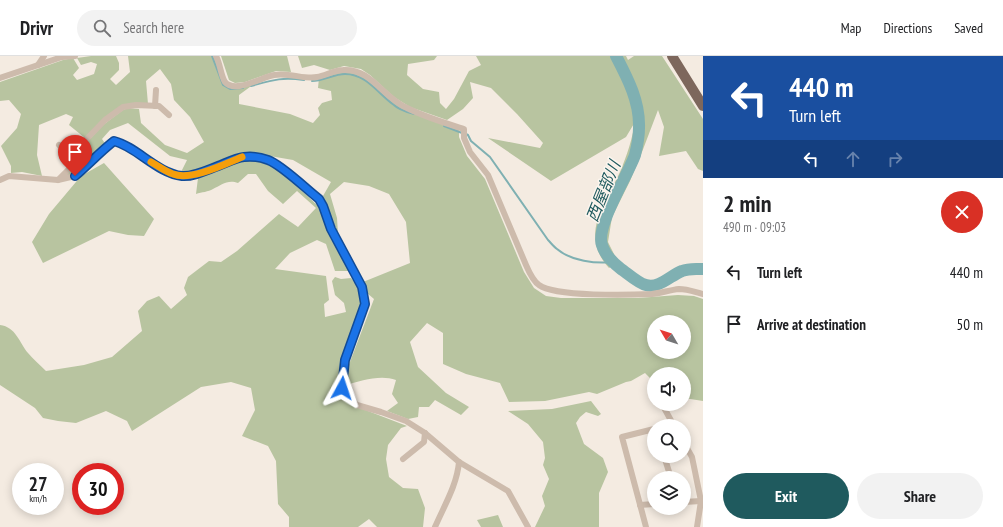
<!DOCTYPE html>
<meta charset="utf-8">
<style>
:root{--surface:#fff;--page:#f2f2f2;--text:#202124;--muted:#757577;--line:#e0e0e0;--accent:#1f5a5e}
body{margin:0;font-family:"PT Sans Narrow","Noto Sans JP",sans-serif;background:var(--page);color:var(--text);height:100vh;display:flex;flex-direction:column;font-size:15px;white-space:nowrap}
*{box-sizing:border-box;margin:0}
p{font-size:13px;color:var(--muted)}
.icon{flex:none;width:22px;height:22px;fill:none;stroke:currentColor;stroke-width:2;stroke-linecap:round;stroke-linejoin:round}
.map{position:relative;flex:1;overflow:hidden}
.side{display:flex;flex-direction:column;background:var(--surface);width:300px}
.side>*{flex:none}
.guide{background:#1a4fa0;color:#fff;overflow:hidden}
.needle{width:26px;rotate:309deg}
.tools{position:absolute;left:647px;top:259px;display:grid;gap:8px}
.tools a{display:grid;place-items:center;width:44px;height:44px;border-radius:50%;background:var(--surface);box-shadow:0 2px 10px #0003;font-size:20px}
.speed{position:absolute;left:12px;top:407px;display:flex;gap:8px;font-size:20px;font-weight:700;text-align:center}
.speed>*{display:grid;place-content:center;width:52px;height:52px;border-radius:50%;background:var(--surface);box-shadow:0 2px 10px #0003;line-height:1}
.speed small{font-size:10px;font-weight:400}
.speed .limit{border:6px solid #d22;background:#fff;color:#111}
.pin{position:absolute;display:grid;place-items:center;width:34px;height:34px;color:#fff;margin:-41px -17px;border-radius:50% 50% 50% 0;rotate:-45deg;box-shadow:0 0 4px #0007}
.pin .icon{rotate:45deg}
.me{position:absolute;width:44px;margin:-22px;rotate:5deg;stroke-linejoin:round;filter:drop-shadow(0 0 3px #0008)}
.turn{display:flex;align-items:center;gap:14px;height:84px;padding:0 20px;font-size:18px}
.turn .icon{width:52px;height:52px;stroke-width:2.5}
.turn b{display:block;font-size:28px;line-height:34px}
.lanes{display:flex;align-items:center;height:38px;padding:0 20px;background:#0003;justify-content:center;gap:20px;direction:ltr}
.lanes .off{opacity:.35}
.round{display:grid;place-items:center;flex:none;width:42px;height:42px;border-radius:21px;background:var(--page)}
.headline{display:flex;align-items:center;justify-content:space-between;height:68px;padding:0 20px}
h1{font-size:24px;font-weight:600;line-height:30px}
.action{display:flex;gap:8px;margin-top:auto;padding:8px 20px}
.action a{flex:1;height:46px;border-radius:24px;background:var(--accent);color:#fff;font-size:16px;font-weight:600;line-height:46px;text-align:center}
.action a+a{background:var(--page);color:var(--text)}
ul{padding:0;list-style:none}
li{display:flex;align-items:center;gap:12px;height:52px;padding:0 20px}
li div{flex:1}
li b{display:block;font-size:15px}
li em{font-style:normal}
header{display:flex;align-items:center;gap:24px;box-sizing:border-box;height:56px;padding:0 20px;background:var(--surface);border-bottom:1px solid var(--line)}
header strong{font-size:19px}
nav{display:flex;gap:22px;margin-inline-start:auto;font-size:14px}
.search{width:280px;height:36px;background:var(--page);display:flex;align-items:center;gap:10px;box-sizing:border-box;padding:0 14px;border-radius:22px;color:var(--muted);font-size:15px}
main{display:flex;flex:1;min-height:0}
.map>svg:first-child{display:block}
.green{fill:#b8c4a0;fill-rule:evenodd}
.lines{fill:none;stroke-linecap:round;stroke-linejoin:round}
.stream{stroke:#7fb0b2;stroke-width:2}
.river{stroke:#7fb0b2;stroke-width:12}
.minor{stroke:#cdbbac;stroke-width:6}
.primary{stroke:#7d675c;stroke-width:10}
.route-casing{stroke:#114b97;stroke-width:10}
.route{stroke:#1a73e8;stroke-width:7}
.slow{stroke:#f59e0b;stroke-width:7}
.labels{text-anchor:middle;stroke-width:3;stroke-linejoin:round;paint-order:stroke}
.water-label{font-size:16px;font-style:italic;fill:#1f5a5e;stroke:#fbf5ee}
</style>
<header>
<strong>Drivr</strong>
<div class="search"><svg class="icon" aria-label="search" viewBox="0 0 24 24"><circle cx="10" cy="10" r="6"/><path d="M15 15l6 6"/></svg>Search here</div>
<nav><a>Map</a><a>Directions</a><a>Saved</a></nav>
</header>
<main>
<div class="map">
<svg width="703" height="471" viewBox="0 0 703 471">
<rect width="100%" height="100%" fill="#f4ebe1"/>
<g class="green">
<path d="M91 0H116L119 7V14L110 23 116 29 130 16 128 0H214L231 32 254 28 239 39V48L290 58 313 67 320 59 318 52 322 47 332 44 331 35 318 32 319 22 342 15 356 17 367 22 391 44 459 74V81L467 100 485 123 524 216 534 232 546 240 561 242H638L678 239 694 240 703 243V345L684 342V318H654V326L645 317 631 325 626 326 597 338 589 336 545 345 509 346 500 327 466 318 443 308V277L427 267 410 286 418 311 446 337 469 351 461 359 435 344 429 351H419L418 361 408 363 387 355 398 347 392 338 396 324C380 318 361 325 345 329L348 311 374 243 367 237 363 226 410 207 406 166 389 138 369 130 344 126 330 138 337 162 338 178 323 140 331 126 293 104 252 97 233 101 196 114 181 116 187 104 170 100 128 67 110 74 102 83 106 89 75 118 63 122 77 97 103 69 123 54 128 52 139 53 141 67 165 89 187 97 204 86 190 61 174 44 171 28 160 13 146 25 148 48 122 49 85 82 69 69 73 61 66 58 39 69 37 99 42 120 22 116 11 117V110L1 90 17 72 21 58 9 44 0 45V26L63 4 73 2 79 12 73 19 77 24 94 18 97 8 91 6 81 9 77 2ZM654 266H684V296H654Z"/>
<path d="M221 0H287L291 16 276 15 245 26 235 27 229 24Z"/>
<path d="M298 0H437L434 4 408 8 407 19 423 33 439 36 440 47 446 53 454 43 469 15 481 9 476 0H626L628 4 634 0H662L703 63V115L698 113 686 95 659 100 664 71 658 54 642 96 630 125 612 161 608 186 618 206 609 212C579 179 605 148 620 116 627 99 632 84 635 66L626 81 551 125 488 82 540 92 543 87 517 58 491 32 470 26 473 42 463 53 447 64 410 51 394 41 370 19 361 13 344 10 330 14 314 9 302 12Z"/>
<path d="M257 104 269 107 293 126 321 153 331 183 350 215H335L326 188 317 184 290 197 275 213 326 220 329 244 324 248 325 261 346 256 344 247 335 239 332 225 335 221 341 223 351 222 359 232 362 249 343 302 338 331 342 341 355 350 407 370 401 372 388 389 386 403 389 421 403 432 418 433 425 452 423 471H377L369 463 358 471H289V461L278 448 276 405 268 390 242 380 255 354 251 332 231 326 201 331 132 375 127 365 106 355 76 367 58 365 43 362 35 352 0 329V269C16 271 19 286 28 297 33 303 40 309 46 315L84 309 112 301 142 275 138 255 147 245 159 240 171 253 187 239 184 232 188 221 209 205 221 206 237 195 279 158 298 171 316 152 297 135 283 148 268 135 256 118H248L238 127C228 123 221 129 213 133 208 136 202 136 196 138L198 122 241 105Z"/>
<path d="M104 107 154 163 144 180 128 179 109 175 43 207 32 186 49 158 81 120Z"/>
<path d="M591 345 601 358 598 360 586 356 580 361 576 367 584 388 603 402 608 416 599 437V471H535L545 450 542 440 549 423 543 409 545 402 543 386 528 368 508 355 552 353Z"/>
<path d="M498 459 503 471H481L477 464Z"/>
</g>
<g class="lines">
<g class="stream">
<path d="M212 0 223 29 230 33 243 32"/>
<path d="M312 25C323 25 334 18 345 18 367 18 378 38 394 49 399 54 407 56 414 58"/>
<path d="M251 30C273 24 281 21 304 24"/>
<path d="M444 70 462 77"/>
<path d="M466 78 468 79 471 85 490 101 548 184C551 187 554 191 557 193 571 205 596 208 613 206"/>
</g>
<path class="river" d="M616 0C628 23 640 46 639 72 639 80 637 91 635 99 628 119 595 171 602 189 605 199 612 206 621 213 627 217 639 228 646 229 659 233 671 219 682 215 689 212 696 213 703 213"/>
<g class="minor">
<path d="M216 0C220 7 221 20 225 26 235 38 262 21 274 19 289 16 305 24 317 21 325 20 334 14 343 14 371 12 383 42 407 52 425 61 445 67 464 73V82L470 96 488 119 526 209C529 216 533 225 539 229 555 241 630 239 652 238 661 237 670 234 679 233 687 233 695 236 703 238"/>
<path d="M38 9 44 0"/>
<path d="M0 22 62 1 75 0"/>
<path d="M155 50 156 34"/>
<path d="M59 89 73 101"/>
<path d="M0 124 9 120 58 124 75 120 93 105 105 92 114 85C137 91 157 117 182 120 193 121 207 114 218 110 226 107 235 102 244 101 252 100 260 101 268 104 282 109 306 133 319 143L323 150 331 173 361 231 365 249 345 304 342 332 346 340 357 349 381 356 406 365 425 377 459 406 508 435 528 471"/>
<path d="M58 124 69 113 75 95 105 64 123 51 136 49 159 50 169 59"/>
<path d="M662 348 674 370"/>
<path d="M684 387 692 401 701 445 697 471"/>
<path d="M664 400 671 422"/>
<path d="M403 403 424 386 425 377"/>
<path d="M684 446 701 445"/>
<path d="M640 449 654 448"/>
<path d="M435 471C444 450 457 429 459 406"/>
<path d="M646 471 622 381 654 373"/>
</g>
<path class="primary" d="M672 0 703 50"/>
</g>
<g class="lines">
<g class="route-casing">
<path id="route" d="M75 120C88 109 101 95 114 85 137 91 157 117 182 120 193 121 207 114 218 110 226 107 235 102 244 101 252 100 260 101 268 104 282 109 306 133 319 143L323 150 331 173 362 231 365 248 345 304 342 332"/>
</g>
<use href="#route" class="route"/>
<path class="slow" d="M151 106C158 110 166 116 173 118 191 125 225 108 242 101"/>
</g>
<g class="labels">
<g class="water-label">
<text transform="translate(603 135) rotate(-68)" y="6">西屋部川</text>
</g>
</g>
</svg>
<div class="tools">
<a><svg class="needle" viewBox="-14 -14 28 28"><path d="M0-13l5 13h-10z" fill="#e53935"/><path d="M0 13l5-13h-10z" fill="#757577"/></svg></a>
<a><svg class="icon" aria-label="sound" viewBox="0 0 24 24"><path d="M4 9h4l5-4v14l-5-4H4zM17 9q2 3 0 6"/></svg></a>
<a><svg class="icon" aria-label="search" viewBox="0 0 24 24"><circle cx="10" cy="10" r="6"/><path d="M15 15l6 6"/></svg></a>
<a><svg class="icon" aria-label="layers" viewBox="0 0 24 24"><path d="M12 4l9 5-9 5-9-5zM3 14l9 5 9-5"/></svg></a>
</div>
<div class="speed"><div>27<small>km/h</small></div><div class="limit">30</div></div>
<div class="pin" style="left:75px;top:120px;background:#d93025"><svg class="icon" aria-label="arrive" viewBox="0 0 24 24"><path d="M6 21V4h12l-3 4 3 4H6"/></svg></div>
<svg class="me" style="left:342px;top:332px" viewBox="-20 -20 40 40"><path d="M0-17L14 15 0 8-14 15z" fill="#1a73e8" stroke="#fff" stroke-width="4"/></svg>
</div>
<section class="side">
<div class="guide">
<div class="turn"><svg class="icon" aria-label="left" viewBox="0 0 24 24"><path d="M17 20v-9H6M10 6l-5 5 5 5"/></svg><div><b>440 m</b>Turn left</div></div>
<div class="lanes"><svg class="icon" aria-label="left" viewBox="0 0 24 24"><path d="M17 20v-9H6M10 6l-5 5 5 5"/></svg><svg class="icon off" aria-label="ahead" viewBox="0 0 24 24"><path d="M12 20V5M6 11l6-6 6 6"/></svg><svg class="icon off" aria-label="right" viewBox="0 0 24 24"><path d="M7 20v-9h11M14 6l5 5-5 5"/></svg></div>
</div>
<div class="headline"><div><h1>2 min</h1><p>490 m · 09:03</p></div><a class="round" style="background:#d93025;color:#fff"><svg class="icon" aria-label="close" viewBox="0 0 24 24"><path d="M6 6l12 12M18 6L6 18"/></svg></a></div>
<ul>
<li><svg class="icon" aria-label="left" viewBox="0 0 24 24"><path d="M17 20v-9H6M10 6l-5 5 5 5"/></svg><div><b>Turn left</b></div><em>440 m</em></li>
<li><svg class="icon" aria-label="arrive" viewBox="0 0 24 24"><path d="M6 21V4h12l-3 4 3 4H6"/></svg><div><b>Arrive at destination</b></div><em>50 m</em></li>
</ul>
<div class="action"><a>Exit</a><a>Share</a></div>
</section>
</main>
